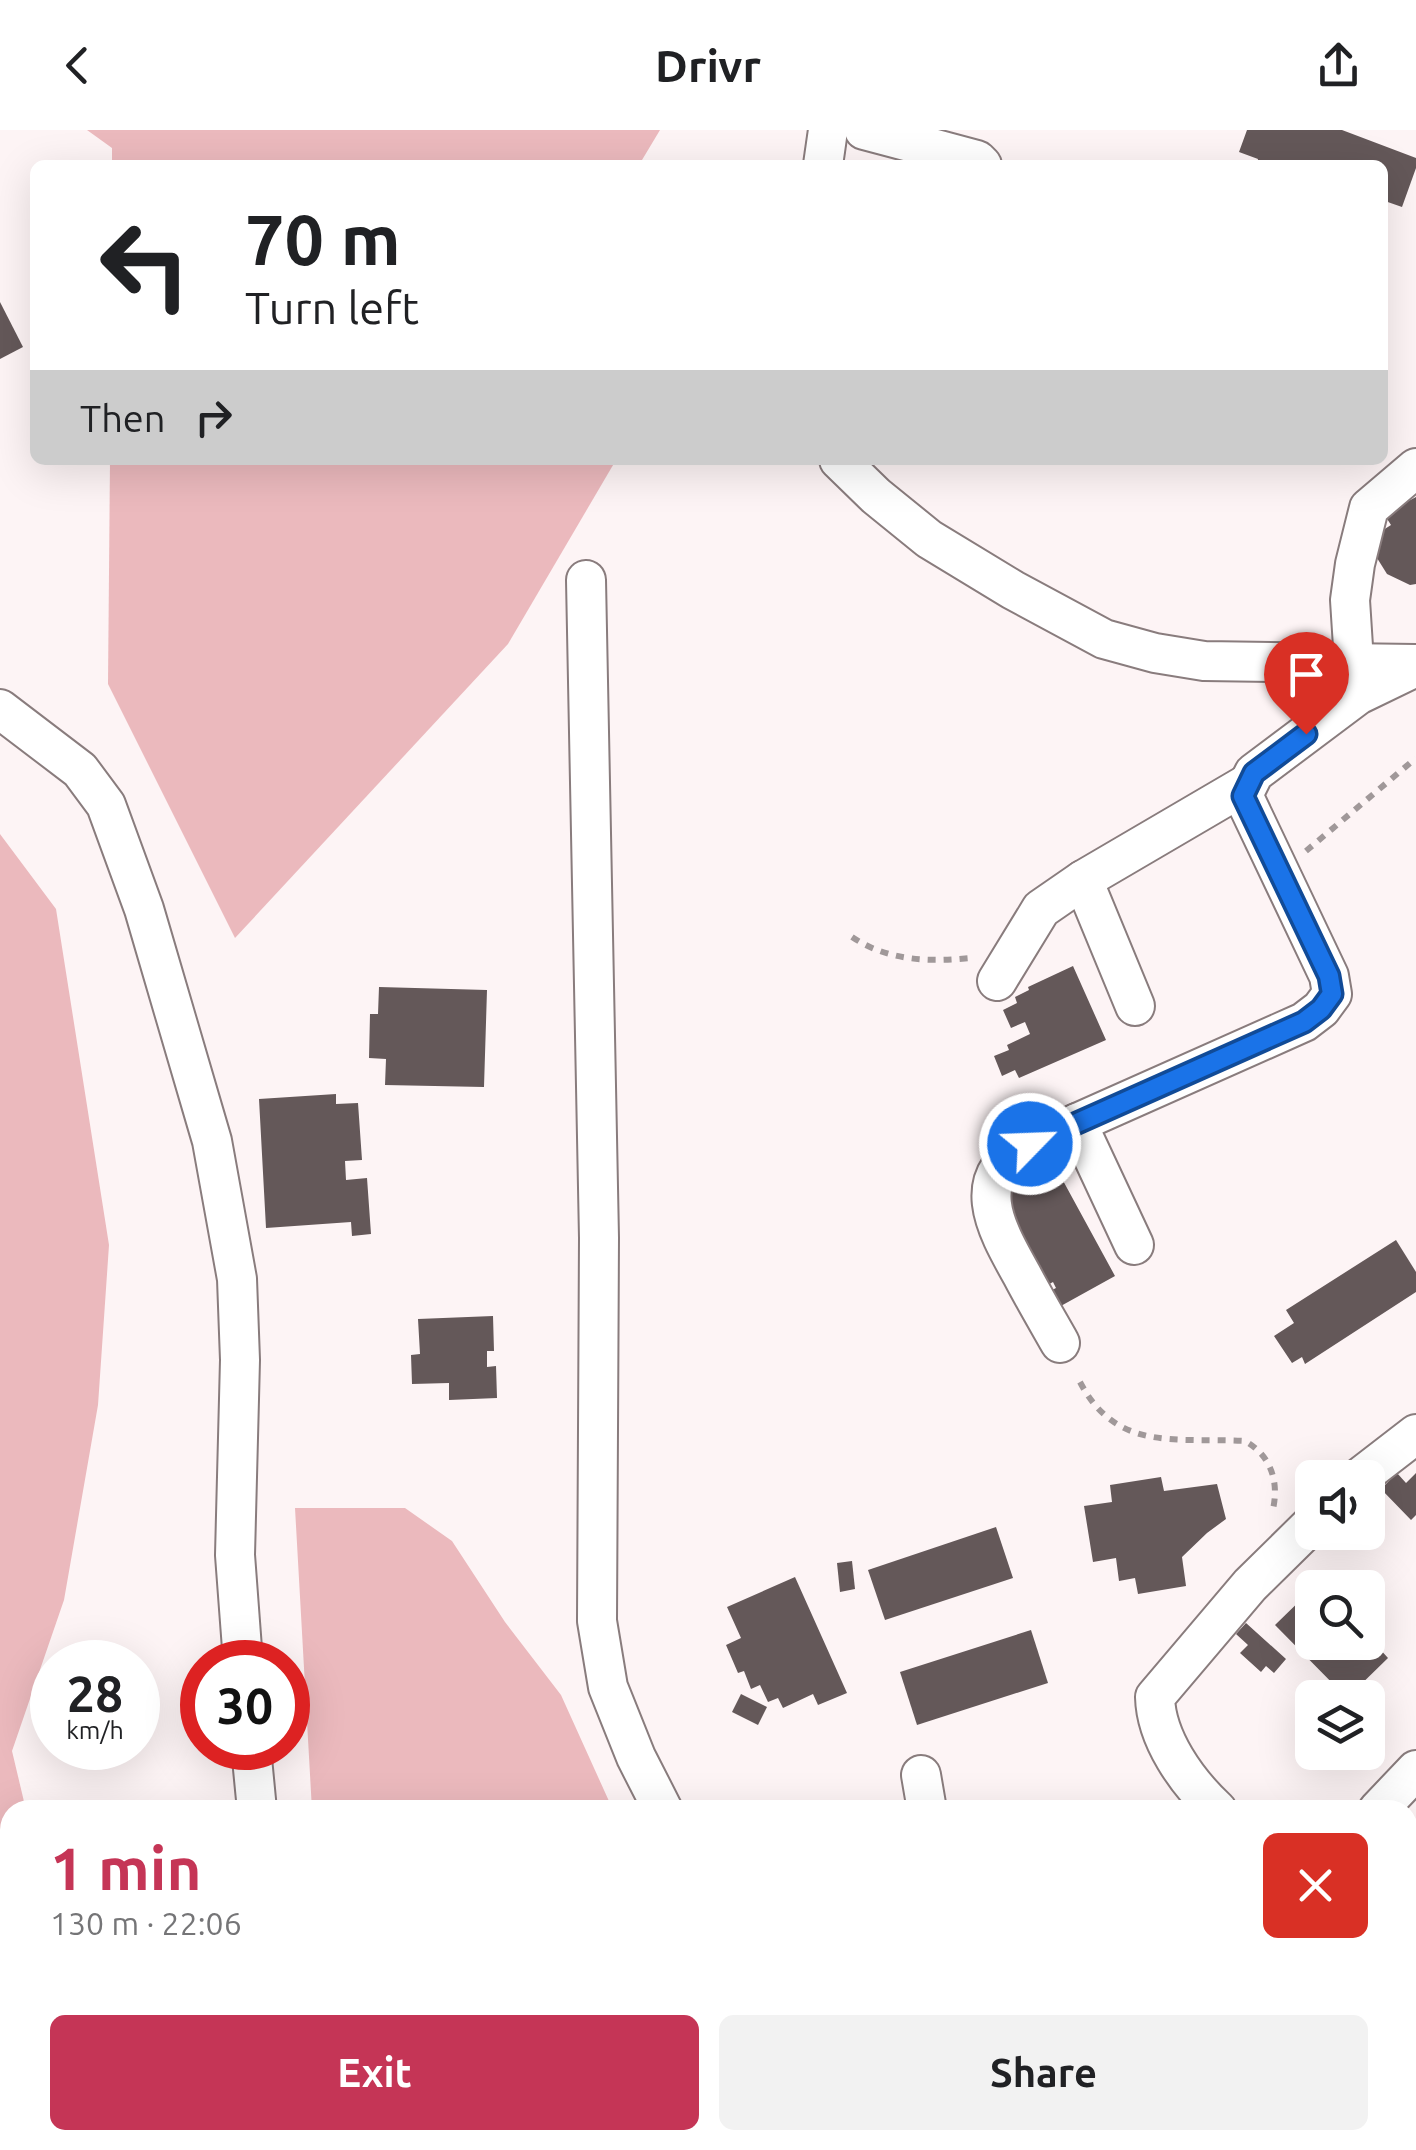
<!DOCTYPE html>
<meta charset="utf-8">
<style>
:root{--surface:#fff;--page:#f2f2f2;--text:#202124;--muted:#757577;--accent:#c53556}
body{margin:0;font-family:Ubuntu,sans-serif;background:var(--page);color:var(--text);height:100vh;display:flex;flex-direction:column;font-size:38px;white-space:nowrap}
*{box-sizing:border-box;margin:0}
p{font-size:32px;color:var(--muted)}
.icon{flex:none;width:55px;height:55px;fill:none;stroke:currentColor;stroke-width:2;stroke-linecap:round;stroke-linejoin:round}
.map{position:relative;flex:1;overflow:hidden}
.sheet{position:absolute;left:0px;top:1670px;width:1418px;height:350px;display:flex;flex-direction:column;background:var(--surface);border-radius:30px 30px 0 0;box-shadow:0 10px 40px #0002}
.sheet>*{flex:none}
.hud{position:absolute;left:30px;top:30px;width:1358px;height:305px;border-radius:15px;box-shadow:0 10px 40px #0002;background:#fff;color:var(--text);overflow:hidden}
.buttons{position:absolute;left:1295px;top:1330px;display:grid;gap:20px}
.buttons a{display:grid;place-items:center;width:90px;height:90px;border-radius:15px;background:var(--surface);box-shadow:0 10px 40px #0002;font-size:50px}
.speed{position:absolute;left:30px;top:1510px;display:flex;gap:20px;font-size:50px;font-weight:700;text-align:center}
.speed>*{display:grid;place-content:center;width:130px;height:130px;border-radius:50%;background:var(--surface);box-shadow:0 10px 40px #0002;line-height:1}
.speed small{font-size:25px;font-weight:400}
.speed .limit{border:15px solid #d22;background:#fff;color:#111}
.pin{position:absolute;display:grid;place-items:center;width:85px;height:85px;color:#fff;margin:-102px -42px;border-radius:50% 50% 50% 0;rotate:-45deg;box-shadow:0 0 10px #0007}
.pin .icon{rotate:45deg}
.me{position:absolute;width:110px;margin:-55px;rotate:66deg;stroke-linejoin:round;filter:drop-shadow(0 0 8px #0008)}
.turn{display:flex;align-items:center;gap:35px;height:210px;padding:0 50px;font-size:45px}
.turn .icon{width:130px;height:130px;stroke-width:2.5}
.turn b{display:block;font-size:70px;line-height:85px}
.then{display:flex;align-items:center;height:95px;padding:0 50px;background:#0003;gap:20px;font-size:38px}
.round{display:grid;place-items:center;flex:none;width:105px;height:105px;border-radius:15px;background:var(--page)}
.overview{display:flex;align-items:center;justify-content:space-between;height:170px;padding:0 50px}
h1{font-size:60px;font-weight:700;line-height:75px;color:var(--accent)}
.action{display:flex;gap:20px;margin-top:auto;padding:20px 50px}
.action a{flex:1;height:115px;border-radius:15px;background:var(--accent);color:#fff;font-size:40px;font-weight:700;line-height:115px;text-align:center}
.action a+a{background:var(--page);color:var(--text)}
header{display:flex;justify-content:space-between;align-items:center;height:130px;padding:0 50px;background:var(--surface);font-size:45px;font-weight:700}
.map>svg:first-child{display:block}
.forest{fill:#ebb9bd}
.building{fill:#645859}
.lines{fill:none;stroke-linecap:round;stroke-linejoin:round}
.minor-casing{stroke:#897c7d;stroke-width:42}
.path{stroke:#a09899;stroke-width:6;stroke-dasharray:8 8;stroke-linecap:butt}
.minor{stroke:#fff;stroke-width:38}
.route-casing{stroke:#114b97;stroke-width:25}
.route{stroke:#1a73e8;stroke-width:18}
</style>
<header><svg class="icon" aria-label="back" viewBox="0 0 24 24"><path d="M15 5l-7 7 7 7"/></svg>Drivr<svg class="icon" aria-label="share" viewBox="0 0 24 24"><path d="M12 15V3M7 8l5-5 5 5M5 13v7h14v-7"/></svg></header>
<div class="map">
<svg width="1416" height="2020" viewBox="0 0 1416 2020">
<rect width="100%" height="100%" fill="#fdf4f5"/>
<g class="forest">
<path d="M87 0H660L639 35H112V18Z"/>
<path d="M110 330H616L508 514 235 808 108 554Z"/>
<path d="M0 704 56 779 109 1115 98 1275 64 1470 12 1621 26 1680H10V1903H0Z"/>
<path d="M295 1378H405L452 1411 505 1492 561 1565 613 1680H312Z"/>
<path d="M365 2010H1060L1069 2020H368Z"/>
</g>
<g class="building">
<path d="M1247 0H1342L1416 28V38L1402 77 1382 70V35H1257L1258 29 1239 22Z"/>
<path d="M0 172 23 217 0 229Z"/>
<path d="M1416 367V454L1410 455 1387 444 1377 428 1376 418 1380 402 1391 395 1384 384Z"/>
<path d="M1073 836 1106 910 1019 948 1015 940 1002 946 994 926 1009 920 1007 915 1030 904 1025 892 1011 898 1003 880 1017 873 1015 867 1029 860 1028 857Z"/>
<path d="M379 857 487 860 484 957 385 955 386 929 369 928 370 884H378Z"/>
<path d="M336 964V974L358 973 362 1030 345 1031 346 1050 367 1048 371 1104 352 1106 351 1092 266 1098 259 969Z"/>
<path d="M1049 1025 1115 1146 1059 1177 1050 1161 1056 1158 1053 1152 1040 1159 1000 1087 1013 1080 999 1053Z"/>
<path d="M1396 1110 1416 1142V1162L1305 1234 1302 1227 1292 1233 1274 1206 1294 1193 1286 1180Z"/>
<path d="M493 1186 494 1221H487V1237L496 1236 497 1268 449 1270V1253L412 1254 411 1225 420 1224 418 1189Z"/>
<path d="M1397 1343 1406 1353 1416 1343V1385L1411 1390 1381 1359Z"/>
<path d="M1161 1347 1164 1361 1217 1354 1226 1389 1207 1403 1182 1427 1186 1456 1138 1464 1135 1448 1119 1451 1116 1428 1093 1432 1084 1376 1112 1372 1110 1355Z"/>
<path d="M996 1397 1013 1448 885 1490 868 1440Z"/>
<path d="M852 1431 855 1459 840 1462 837 1433Z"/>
<path d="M1329 1443 1342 1458H1314Z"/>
<path d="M795 1447 847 1563 818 1575 813 1564 783 1578 778 1568 768 1572 760 1555 751 1559 744 1541 738 1543 726 1515 741 1508 727 1477Z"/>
<path d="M1312 1459V1512H1368V1506L1388 1528 1347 1568 1275 1495Z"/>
<path d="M1246 1493 1286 1529 1274 1543 1266 1536 1261 1542 1240 1523 1248 1515 1236 1504Z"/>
<path d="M1031 1500 1048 1553 917 1595 900 1542Z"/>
<path d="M741 1564 767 1577 758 1595 732 1582Z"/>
<path d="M1408 1739 1416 1748V1791L1408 1799Z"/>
</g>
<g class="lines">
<g class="minor-casing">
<g id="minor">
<path d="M864 0 977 30 982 35"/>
<path d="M823 35 828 0"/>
<path d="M839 330 876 366 929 409 1013 460 1104 509 1155 523 1204 531 1416 534"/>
<path d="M586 450 599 1108 597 1491 608 1557 636 1627 663 1680"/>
<path d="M1354 532 1350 470 1355 434 1369 378 1416 338"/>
<path d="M0 579 80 640 106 675 144 779 212 1011 237 1149 240 1230 235 1425 243 1532"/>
<path d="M1083 750 1135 876"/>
<path d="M997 851 1041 779 1083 750 1247 654"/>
<path d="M1077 993 1134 1115"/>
<path d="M1060 1213C1047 1190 1034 1168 1022 1145 995 1097 966 1046 1030 1014L1304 892 1321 879 1332 864 1329 846 1243 665 1254 643 1358 565 1416 537"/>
<path d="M1359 1348 1416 1304"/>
<path d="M251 1618 257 1680"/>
<path d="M921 1645 927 1680"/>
<path d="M1217 1680C1187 1652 1156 1609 1155 1567L1250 1455 1312 1394"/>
<path d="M1378 1680 1416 1640"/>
<path d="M1413 1964 1416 1966"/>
<path d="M304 2010 306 2020"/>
</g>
</g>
<g class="path">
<path d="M1306 721 1416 628"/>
<path d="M852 807C888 831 928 832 970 828"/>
<path d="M1080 1252C1117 1323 1177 1307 1245 1311 1272 1326 1280 1354 1272 1383"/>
</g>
<use href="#minor" class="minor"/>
</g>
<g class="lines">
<g class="route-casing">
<path id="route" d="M1030 1014 1304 892 1321 879 1332 864 1329 846 1243 666 1254 643 1306 604"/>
</g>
<use href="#route" class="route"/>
</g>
</svg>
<div class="buttons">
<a><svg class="icon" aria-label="sound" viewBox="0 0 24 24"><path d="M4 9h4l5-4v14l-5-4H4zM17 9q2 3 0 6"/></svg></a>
<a><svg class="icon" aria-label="search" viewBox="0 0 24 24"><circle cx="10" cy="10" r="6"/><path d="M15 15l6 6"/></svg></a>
<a><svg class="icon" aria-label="layers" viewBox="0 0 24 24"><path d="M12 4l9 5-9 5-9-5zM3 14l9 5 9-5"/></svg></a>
</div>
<div class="speed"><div>28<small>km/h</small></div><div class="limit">30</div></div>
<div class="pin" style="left:1306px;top:604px;background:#d93025"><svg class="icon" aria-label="arrive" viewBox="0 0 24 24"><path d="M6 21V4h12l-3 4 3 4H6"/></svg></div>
<svg class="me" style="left:1030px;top:1014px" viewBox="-20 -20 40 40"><circle r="17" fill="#1a73e8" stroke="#fff" stroke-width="3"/><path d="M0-11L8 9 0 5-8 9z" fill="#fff"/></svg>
<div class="hud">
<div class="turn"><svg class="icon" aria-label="left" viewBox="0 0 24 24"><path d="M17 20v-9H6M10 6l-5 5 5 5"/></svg><div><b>70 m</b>Turn left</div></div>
<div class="then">Then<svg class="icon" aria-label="right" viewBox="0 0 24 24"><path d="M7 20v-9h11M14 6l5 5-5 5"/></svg></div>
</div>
<section class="sheet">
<div class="overview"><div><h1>1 min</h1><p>130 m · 22:06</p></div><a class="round" style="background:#d93025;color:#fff"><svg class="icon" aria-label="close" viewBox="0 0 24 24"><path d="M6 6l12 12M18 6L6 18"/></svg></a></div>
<div class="action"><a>Exit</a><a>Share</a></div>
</section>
</div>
